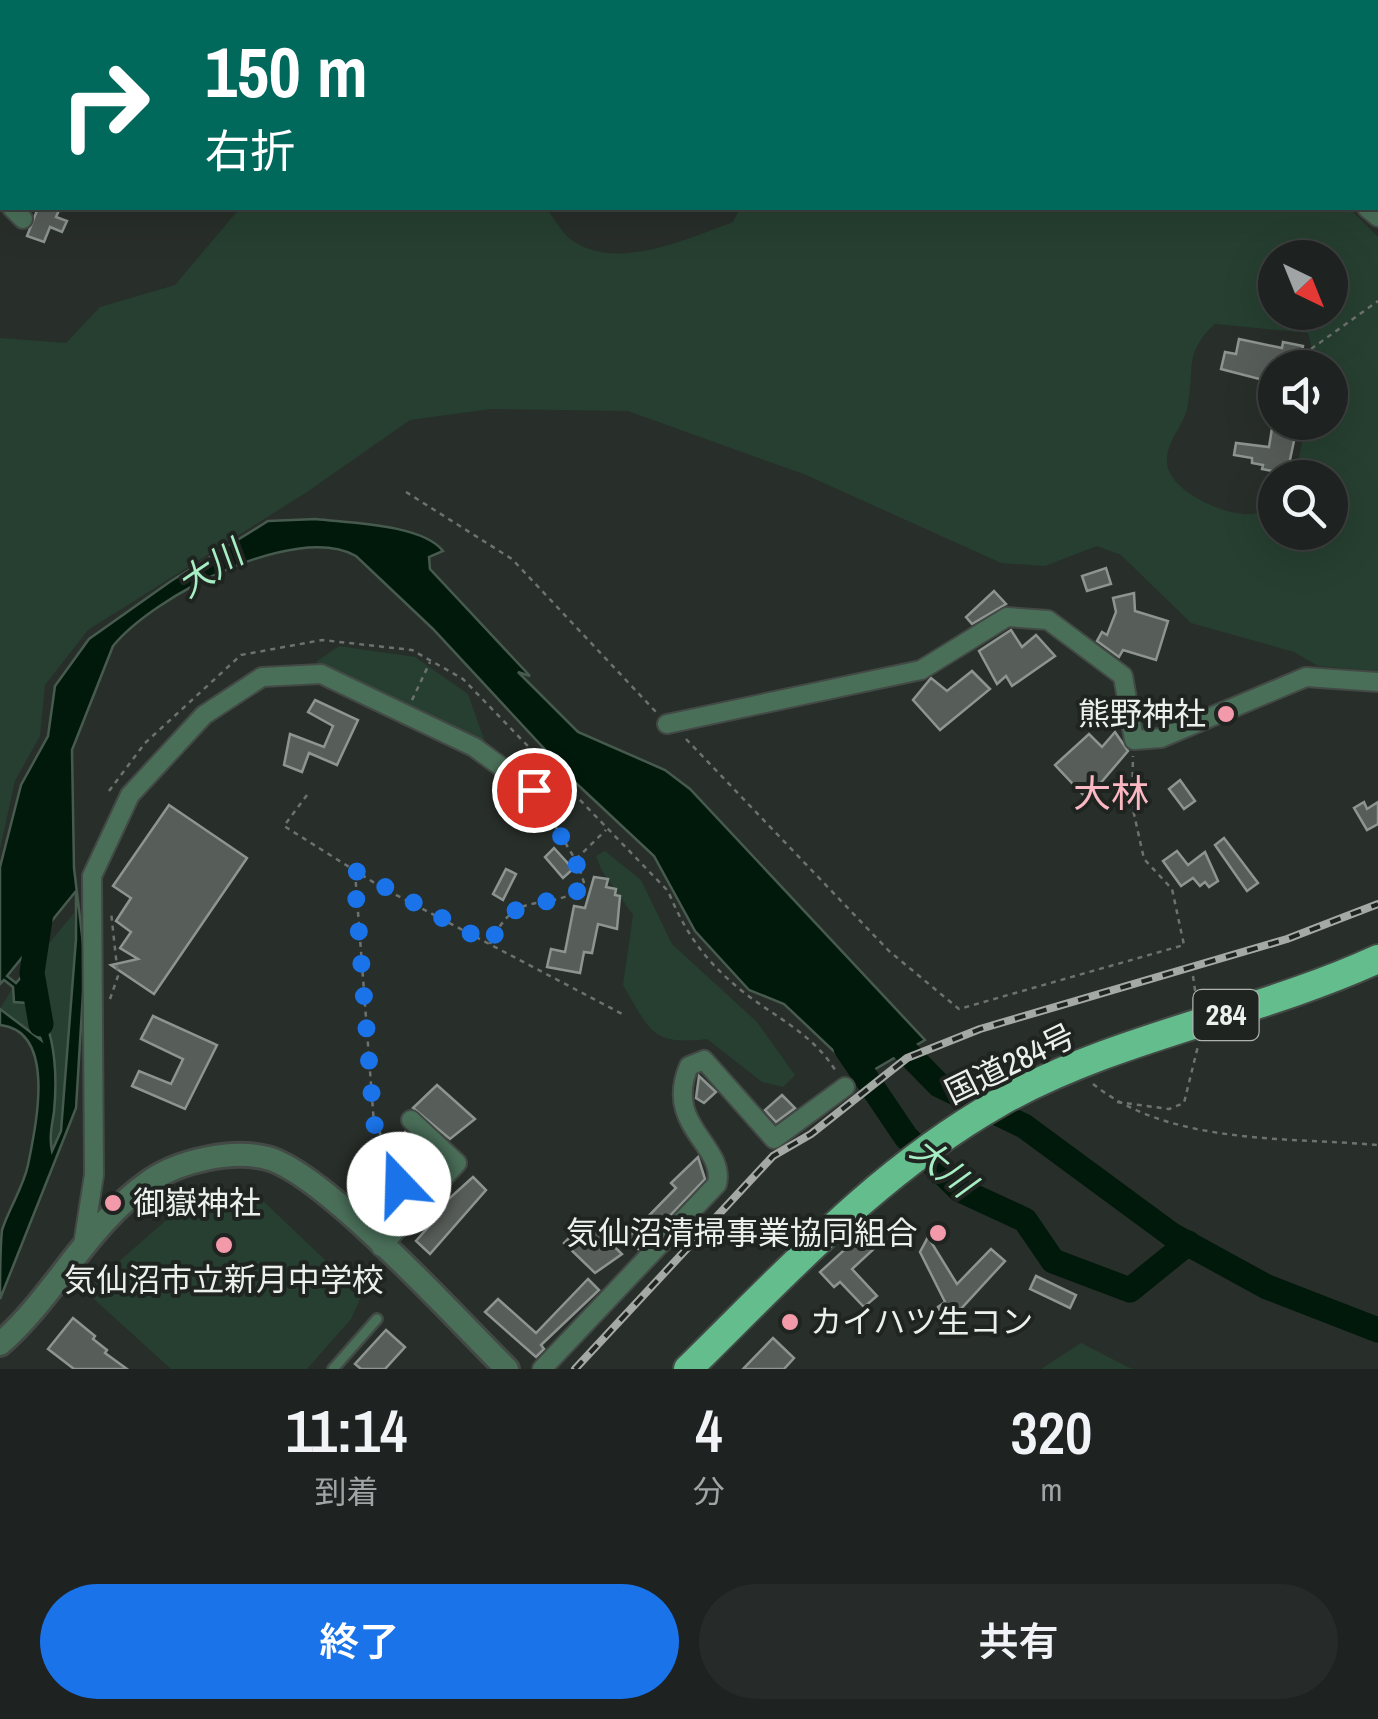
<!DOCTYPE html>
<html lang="ja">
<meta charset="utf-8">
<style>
:root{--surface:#1e2220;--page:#262a29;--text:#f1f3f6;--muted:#a1a4a5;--line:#3c3f3e;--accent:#1a73e8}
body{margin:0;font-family:"Archivo Narrow","Noto Sans JP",sans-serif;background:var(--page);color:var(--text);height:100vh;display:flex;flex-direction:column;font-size:38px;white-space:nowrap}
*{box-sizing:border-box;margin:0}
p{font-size:32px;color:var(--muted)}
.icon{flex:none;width:55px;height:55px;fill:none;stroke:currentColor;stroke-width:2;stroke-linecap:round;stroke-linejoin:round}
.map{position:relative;height:1369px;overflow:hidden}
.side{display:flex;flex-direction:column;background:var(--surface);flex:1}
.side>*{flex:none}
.hud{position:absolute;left:0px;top:0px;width:1380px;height:210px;box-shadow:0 10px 40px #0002,0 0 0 2px var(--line);background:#00695c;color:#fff;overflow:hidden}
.needle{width:65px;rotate:137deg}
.controls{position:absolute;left:1258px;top:240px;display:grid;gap:20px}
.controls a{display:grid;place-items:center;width:90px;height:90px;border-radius:50%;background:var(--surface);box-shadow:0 10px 40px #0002,0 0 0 2px var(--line);font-size:50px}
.pin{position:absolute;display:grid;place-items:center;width:85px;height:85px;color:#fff;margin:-42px;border:5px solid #fff;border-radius:50%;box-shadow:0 2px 10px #0007}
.me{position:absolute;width:110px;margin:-55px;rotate:339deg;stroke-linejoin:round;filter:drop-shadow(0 0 8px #0008)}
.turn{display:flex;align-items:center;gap:35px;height:210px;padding:0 40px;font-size:45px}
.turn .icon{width:130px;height:130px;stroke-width:2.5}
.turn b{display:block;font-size:70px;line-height:85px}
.eta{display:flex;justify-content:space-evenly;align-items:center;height:170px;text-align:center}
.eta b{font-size:60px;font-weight:600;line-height:70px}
.button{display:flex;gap:20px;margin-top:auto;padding:20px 40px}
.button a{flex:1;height:115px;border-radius:60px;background:var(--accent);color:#fff;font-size:40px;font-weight:600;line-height:115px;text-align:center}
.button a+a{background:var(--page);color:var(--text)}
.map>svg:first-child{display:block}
.green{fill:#263f30;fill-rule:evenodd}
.water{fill:#00190a;stroke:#475a4e;stroke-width:2.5;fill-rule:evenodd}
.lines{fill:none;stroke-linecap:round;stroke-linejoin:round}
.stream{stroke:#475a4e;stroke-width:4}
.river{stroke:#00190a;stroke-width:25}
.building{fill:#575d59;stroke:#8e9591;stroke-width:2.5}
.service-casing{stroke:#434945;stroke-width:14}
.minor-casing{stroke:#434945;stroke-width:22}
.tertiary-casing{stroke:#434945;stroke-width:28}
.trunk-casing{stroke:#434945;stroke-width:32}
.path{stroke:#6d726e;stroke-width:2.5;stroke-dasharray:5 5;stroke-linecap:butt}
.service{stroke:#4a6f59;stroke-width:9}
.minor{stroke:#4a6f59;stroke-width:18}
.tertiary{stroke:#4a6f59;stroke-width:22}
.trunk{stroke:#64bd8c;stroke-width:28}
.rail-casing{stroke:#a5a9a6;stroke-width:8}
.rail{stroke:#1f2421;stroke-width:4;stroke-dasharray:11;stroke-linecap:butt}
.route{stroke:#1a73e8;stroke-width:18;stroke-dasharray:0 32.4}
.poi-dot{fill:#f39aaa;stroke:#1f2421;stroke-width:4}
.labels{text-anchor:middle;stroke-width:8;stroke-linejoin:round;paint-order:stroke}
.shield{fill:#1f2421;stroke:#aeb3b0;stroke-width:2.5}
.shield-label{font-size:30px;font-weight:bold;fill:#ecf0ed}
.poi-label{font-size:32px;fill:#ecf0ed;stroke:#1f2421;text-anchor:end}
.street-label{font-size:32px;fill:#ecf0ed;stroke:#1f2421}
.water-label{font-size:35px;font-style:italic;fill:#a7eec4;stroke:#1f2421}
.quarter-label{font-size:38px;fill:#fbb7c2;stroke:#1f2421}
</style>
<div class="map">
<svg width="1378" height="1369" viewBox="0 0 1378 1369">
<rect width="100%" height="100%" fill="#282e2a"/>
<g class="green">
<path d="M240 208H546C554 218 564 237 576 243 621 270 689 238 733 222L740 208H1349L1378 237V671L1318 666 1294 652 1191 623 1121 555 1097 546 1045 566 1001 563 806 475 628 411 491 409 410 420 307 492 88 630 45 685 40 736 15 781 0 849V338L66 343 100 307 175 285ZM1275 258H1330V312H1275ZM1215 324 1308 333 1316 367 1330 368V422L1306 423 1295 477 1330 478V532H1275V507C1268 509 1260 513 1252 514 1227 517 1166 491 1167 460 1167 441 1183 426 1187 409 1196 371 1182 354 1215 324Z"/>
<path d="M339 646 415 657 468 694 485 742 316 662Z"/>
<path d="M605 851 641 880 672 944 757 1022 795 1075 783 1087 762 1082 707 1039C651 1046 650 1030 623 985L633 915 602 871 596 856Z"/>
<path d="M74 913 76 939 61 1132 51 1153C44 1075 74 1052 23 975Z"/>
<path d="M13 987 12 997 30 1007 42 1042 0 1009Z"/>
<path d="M260 1198 362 1295 351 1319 307 1369H171L85 1291 180 1208Z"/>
<path d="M1081 1343 1128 1367 1133 1369H1041Z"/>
</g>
<path class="water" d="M316 519C348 523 422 524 443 551L429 557 430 569 530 676 518 672 578 732 665 770 690 789 925 1040 853 1082V1073L838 1055 784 1004 749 990 695 931 654 856 577 784 433 629 356 556C295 522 154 596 113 646L72 750 74 868 85 960 76 1108 0 1299C0 1279 0 1249 2 1230 9 1208 23 1188 28 1165 36 1125 57 1031 0 1025V1009L41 1040 27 1003 14 1002 13 987 4 980 0 984V867L21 785 48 736 55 686 89 639 171 581 268 521ZM76 891V939L61 1131 52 1151C49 1137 52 1125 54 1112 59 1060 52 1019 23 975L16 983 7 976Z"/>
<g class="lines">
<path class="stream" d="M457 0 458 2"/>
<g class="river">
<path d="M41 1024 32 973 42 906"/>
<path d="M883 1028 939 1085 1024 1126 1172 1235 1267 1287 1378 1330"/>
<path d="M846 1048 906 1137 960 1190 1025 1220 1053 1261 1130 1290 1188 1243"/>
</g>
</g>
<g class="building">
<path d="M38 208H60L56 217 67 221 62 232 50 227 44 242 27 236Z"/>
<path d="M1239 339 1282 348 1283 342 1303 346 1299 364 1275 359V383L1221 369 1225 352 1236 354Z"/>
<path d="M1273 422H1298L1287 474 1262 469 1263 465 1252 463V458L1234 455 1236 443 1269 447Z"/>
<path d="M1106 568 1111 584 1087 591 1082 576Z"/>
<path d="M994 591 1006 604 972 624 966 617Z"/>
<path d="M1134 593 1135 611 1168 621 1156 660 1123 650 1119 657 1097 641 1102 632 1107 635 1116 612 1113 598Z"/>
<path d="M1011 630 1022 647 1036 635 1055 656 1012 686 1006 676 997 684 979 651Z"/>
<path d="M972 671 990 689 940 730 913 700 931 678 947 691Z"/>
<path d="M315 700 358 720 337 765 309 753 302 772 284 765 290 734 324 747 333 726 308 712Z"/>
<path d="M1115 732 1128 751 1087 799 1055 765 1089 734 1102 747Z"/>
<path d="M1180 780 1195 801 1184 809 1169 789Z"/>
<path d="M1364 802 1367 809 1378 802V824L1367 830 1354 808Z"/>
<path d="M169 805 247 858 154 994 111 965 138 959 120 948 131 932 116 921 131 898 113 886Z"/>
<path d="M1224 838 1258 883 1247 891 1215 845Z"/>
<path d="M554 848 573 869 563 878 545 857Z"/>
<path d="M1177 851 1188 865 1205 852 1218 881 1209 887 1205 882 1200 886 1193 878 1181 886 1163 861Z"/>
<path d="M506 869 516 874 503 900 493 894Z"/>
<path d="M594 877 608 879 606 887 616 889 615 895 620 896 617 929 598 924 592 953 584 952 580 973 547 967 551 949 565 952 574 906 585 908Z"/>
<path d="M153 1016 217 1045 185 1109 132 1086 139 1071 171 1084 183 1059 141 1039Z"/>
<path d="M699 1076 716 1092 704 1103 696 1098Z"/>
<path d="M437 1085 475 1119 450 1139 413 1108Z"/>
<path d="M782 1095 795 1108 776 1122 765 1110Z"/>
<path d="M405 1132 437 1166 417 1189 402 1174 413 1163 393 1143Z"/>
<path d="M698 1157 705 1179 638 1249 626 1239 676 1188 671 1183Z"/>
<path d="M473 1177 486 1190 430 1254 416 1241 445 1208 442 1205Z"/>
<path d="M587 1220 622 1254 595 1273 564 1243Z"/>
<path d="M864 1232 877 1246 852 1269 877 1296 864 1307 840 1282 834 1287 820 1272Z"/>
<path d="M928 1237 957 1284 991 1249 1005 1261 947 1324 938 1307 945 1302 920 1252Z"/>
<path d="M1036 1276 1076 1295 1070 1308 1030 1289Z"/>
<path d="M588 1279 599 1290 541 1345 544 1349 536 1357 485 1312 498 1299 536 1333Z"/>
<path d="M73 1318 95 1336 93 1339 107 1350 105 1353 127 1369H74L48 1349Z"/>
<path d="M386 1330 405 1347 385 1369H361L355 1364Z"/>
<path d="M773 1338 794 1358 784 1369H743Z"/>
</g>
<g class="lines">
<g class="service-casing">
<g id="service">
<path d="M1349 2H1353"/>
<path d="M333 1369 377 1319"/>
</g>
</g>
<g class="minor-casing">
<g id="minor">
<path d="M53 0 70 2"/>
<path d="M520 0 521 2"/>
<path d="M552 0 554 2"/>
<path d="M1212 0 1215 2"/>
<path d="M87 2 90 0"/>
<path d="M255 2 256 0"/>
<path d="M0 193 2 196"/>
<path d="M12 208 23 219"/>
<path d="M1367 208 1378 217"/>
<path d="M667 724 921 670 1007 617 1048 620 1123 676 1134 740 1161 738 1306 677 1378 682"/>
<path d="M83 1245 94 1175 92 876 130 795 204 715 262 677 321 674 474 747 533 790"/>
<path d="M381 1247 457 1163 411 1120"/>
<path d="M542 1369 717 1184C726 1145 663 1126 689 1066L704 1060 774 1139 845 1087"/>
</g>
</g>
<g class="tertiary-casing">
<path id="tertiary" d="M0 1344C55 1296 88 1224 150 1181 179 1161 232 1149 267 1158 325 1173 458 1321 507 1369"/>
</g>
<g class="trunk-casing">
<path id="trunk" d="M688 1369C787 1272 878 1171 1000 1102 1117 1036 1256 1015 1378 959"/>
</g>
<g class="path">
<path d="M1311 349 1378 301"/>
<path d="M406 492 512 559 656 712"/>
<path d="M412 700 430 662"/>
<path d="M686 739 889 951 959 1009 1184 945 1172 889 1144 859 1132 805 1133 756"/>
<path d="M109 791 145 743 241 655 322 640 412 650 463 679 668 891C686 934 705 961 742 991 776 1018 814 1034 837 1073"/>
<path d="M307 795 284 826 381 887 626 1016"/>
<path d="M576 859 606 830"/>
<path d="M355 872 374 1124 391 1150 402 1197"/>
<path d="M490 944C518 884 544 916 585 886L578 864 542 804"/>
<path d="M1193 976 1196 997"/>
<path d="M110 999 118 976 111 912"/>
<path d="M1093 1084C1169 1145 1285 1137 1378 1145"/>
<path d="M1117 1102 1169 1109 1184 1103 1198 1046"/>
</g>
<use href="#service" class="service"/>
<use href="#minor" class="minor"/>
<use href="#tertiary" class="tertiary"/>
<use href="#trunk" class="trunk"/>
<g class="rail-casing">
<path id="rail" d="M575 1369 773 1156 811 1134 907 1058 980 1029 1287 939 1378 904"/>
</g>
<use href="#rail" class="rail"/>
</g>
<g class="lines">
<path class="route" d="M399 1184 391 1150 374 1124 354 870 490 944C518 884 544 916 585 886L575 860 534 790"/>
</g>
<g class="poi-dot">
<circle cx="1226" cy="714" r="10"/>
<circle cx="113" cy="1203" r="10"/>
<circle cx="938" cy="1233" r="10"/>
<circle cx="224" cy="1245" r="10"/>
<circle cx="790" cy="1322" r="10"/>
</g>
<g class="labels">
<rect class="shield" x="1193.5" y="990" width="65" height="50" rx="8"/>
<g class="shield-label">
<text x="1226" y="1025">284</text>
</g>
<g class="poi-label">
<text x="1206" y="725">熊野神社</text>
<text x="133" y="1214" text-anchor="start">御嶽神社</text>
<text x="918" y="1244">気仙沼清掃事業協同組合</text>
<text x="224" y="1291" text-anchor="middle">気仙沼市立新月中学校</text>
<text x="810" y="1333" text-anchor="start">カイハツ生コン</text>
</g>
<g class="street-label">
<text transform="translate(1010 1064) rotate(-26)" y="11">国道284号</text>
</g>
<g class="water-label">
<text transform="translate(210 569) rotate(-34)" y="12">大川</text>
<text transform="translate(943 1167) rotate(40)" y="12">大川</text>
</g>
<g class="quarter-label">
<text x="1111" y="807">大林</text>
</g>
</g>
</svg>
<div class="controls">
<a><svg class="needle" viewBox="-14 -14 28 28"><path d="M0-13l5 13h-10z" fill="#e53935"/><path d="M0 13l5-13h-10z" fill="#a1a4a5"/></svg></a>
<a><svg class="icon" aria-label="sound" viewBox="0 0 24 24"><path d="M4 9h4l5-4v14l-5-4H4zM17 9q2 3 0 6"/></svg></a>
<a><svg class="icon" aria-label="search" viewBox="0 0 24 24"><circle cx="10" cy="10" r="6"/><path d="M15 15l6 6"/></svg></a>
</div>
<div class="pin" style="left:534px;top:790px;background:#d93025"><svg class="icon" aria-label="arrive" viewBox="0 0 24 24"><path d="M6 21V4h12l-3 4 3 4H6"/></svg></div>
<svg class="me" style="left:399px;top:1184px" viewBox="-20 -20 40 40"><circle r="19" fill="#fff"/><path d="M0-13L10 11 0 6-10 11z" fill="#1a73e8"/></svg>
<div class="hud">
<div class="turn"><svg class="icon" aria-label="right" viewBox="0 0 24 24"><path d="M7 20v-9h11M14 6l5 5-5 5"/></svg><div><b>150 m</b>右折</div></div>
</div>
</div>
<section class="side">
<div class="eta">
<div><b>11:14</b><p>到着</p></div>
<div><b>4</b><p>分</p></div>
<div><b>320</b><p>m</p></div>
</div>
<div class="button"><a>終了</a><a>共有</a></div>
</section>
